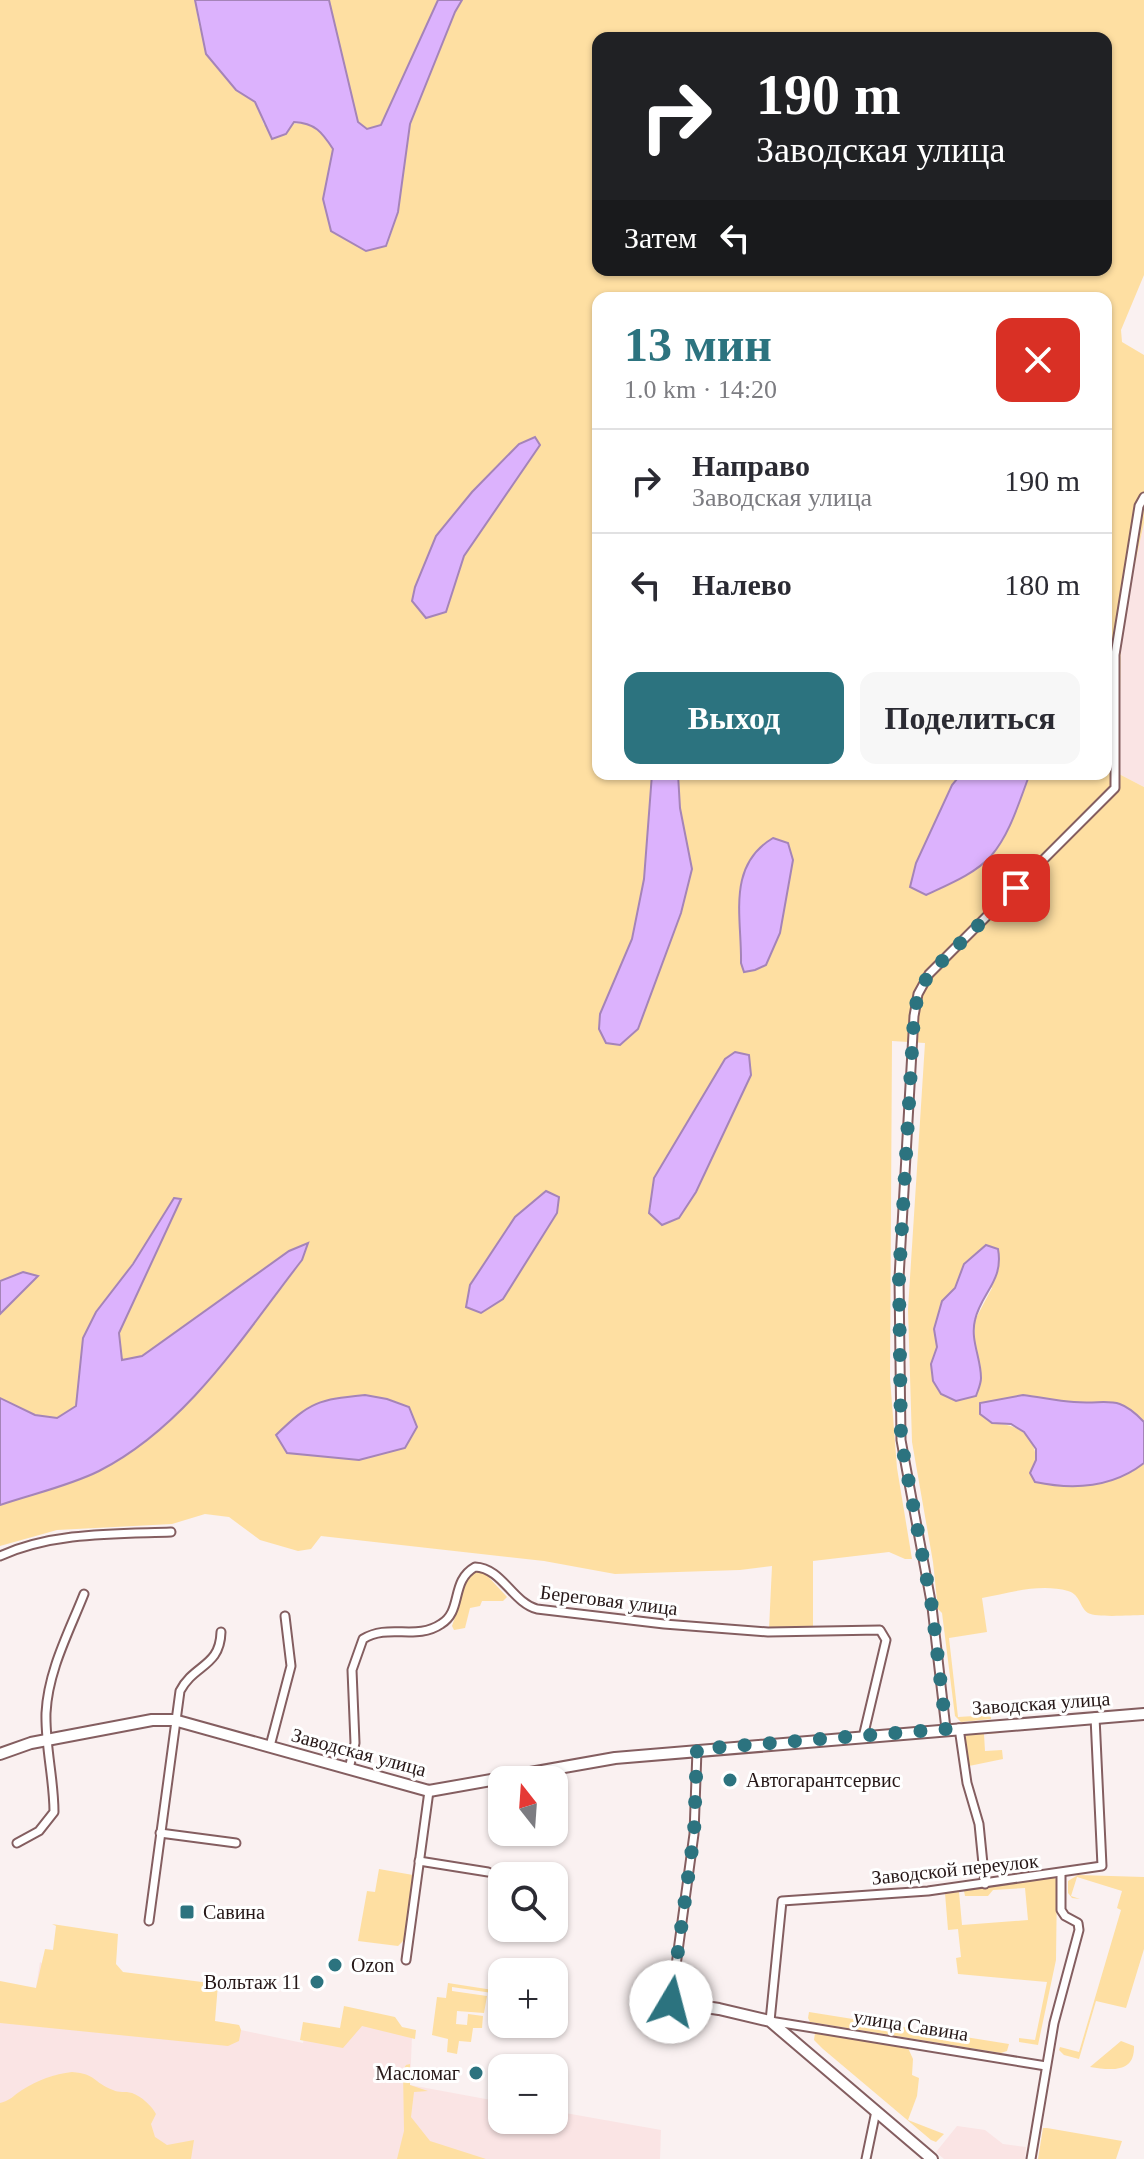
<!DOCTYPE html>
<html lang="ru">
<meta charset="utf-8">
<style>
:root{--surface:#fff;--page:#f7f7f7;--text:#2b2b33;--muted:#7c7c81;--line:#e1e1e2;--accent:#2c737f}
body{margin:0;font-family:"Times New Roman",serif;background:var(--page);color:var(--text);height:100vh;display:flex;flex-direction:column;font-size:30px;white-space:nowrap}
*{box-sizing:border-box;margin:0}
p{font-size:26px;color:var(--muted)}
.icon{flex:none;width:44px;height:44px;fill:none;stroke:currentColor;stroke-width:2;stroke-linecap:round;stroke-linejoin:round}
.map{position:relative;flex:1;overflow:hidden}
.sheet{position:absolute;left:592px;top:292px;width:520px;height:488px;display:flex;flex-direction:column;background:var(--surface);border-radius:16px;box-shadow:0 2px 6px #0004}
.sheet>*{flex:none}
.banner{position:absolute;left:592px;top:32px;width:520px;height:244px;border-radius:16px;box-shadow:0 2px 6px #0004;background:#202124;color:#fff;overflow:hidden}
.needle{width:52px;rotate:343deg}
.fabs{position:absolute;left:488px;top:1766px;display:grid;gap:16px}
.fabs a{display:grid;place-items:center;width:80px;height:80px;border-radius:16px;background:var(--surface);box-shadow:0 2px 6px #0004;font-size:40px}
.pin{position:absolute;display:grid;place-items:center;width:68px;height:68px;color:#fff;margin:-34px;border-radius:16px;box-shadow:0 4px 12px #0006}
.me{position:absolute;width:88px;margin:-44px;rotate:8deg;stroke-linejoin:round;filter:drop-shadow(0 0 6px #0008)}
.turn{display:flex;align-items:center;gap:28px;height:168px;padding:0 32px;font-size:36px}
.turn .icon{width:104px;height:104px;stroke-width:2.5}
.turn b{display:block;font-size:56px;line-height:68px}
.then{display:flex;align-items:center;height:76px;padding:0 32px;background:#0003;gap:16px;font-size:30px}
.round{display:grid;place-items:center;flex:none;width:84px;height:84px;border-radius:16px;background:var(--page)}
.head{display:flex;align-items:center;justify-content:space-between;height:136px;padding:0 32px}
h1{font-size:48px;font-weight:600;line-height:60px;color:var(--accent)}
.cta{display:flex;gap:16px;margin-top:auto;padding:16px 32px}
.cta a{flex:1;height:92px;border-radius:16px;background:var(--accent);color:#fff;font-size:32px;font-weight:600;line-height:92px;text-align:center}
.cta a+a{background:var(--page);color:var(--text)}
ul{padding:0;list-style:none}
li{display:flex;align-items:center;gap:24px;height:104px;padding:0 32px;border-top:2px solid var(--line)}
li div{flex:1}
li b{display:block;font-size:30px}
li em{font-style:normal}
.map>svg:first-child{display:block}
.built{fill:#fae4e4}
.green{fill:#fedfa2;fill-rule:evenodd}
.water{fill:#dcb2fd;stroke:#a584b8;stroke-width:2}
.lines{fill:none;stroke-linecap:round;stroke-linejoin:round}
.street-casing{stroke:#845e60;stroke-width:11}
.secondary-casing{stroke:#845e60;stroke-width:14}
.street{stroke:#fff;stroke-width:7}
.secondary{stroke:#fff;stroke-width:10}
.route{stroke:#2c737f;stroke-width:14;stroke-dasharray:0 25.2}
.poi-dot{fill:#2c737f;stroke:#fff;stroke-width:3}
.labels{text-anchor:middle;stroke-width:6;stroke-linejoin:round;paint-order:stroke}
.street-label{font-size:20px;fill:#261717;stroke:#fff}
.poi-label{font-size:20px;fill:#261717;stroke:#fff;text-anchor:start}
</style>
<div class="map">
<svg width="1144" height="2159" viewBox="0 0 1144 2159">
<rect width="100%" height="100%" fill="#faf1f1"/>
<g class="built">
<path d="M1144 523V787L1119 774 1121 627Z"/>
<path d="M40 1962 103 2008 239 2025 241 2030 303 2043 304 2037 344 2045 360 2023 412 2036 410 2085 502 2102V2120H554V2111L661 2130 660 2159H0V1983L36 1988Z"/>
<path d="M957 2126 985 2130 1003 2144 1026 2147 1025 2159H944L936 2152Z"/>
</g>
<g class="green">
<path d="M0 0H195L199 26 236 90 255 102 264 125 309 123 325 136 333 149 323 199 366 251 387 246 398 212 410 124 455 12 462 0H1144V275L1121 330 1122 342 1144 355V523L1121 627 1119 774 1144 787V1422C1117 1393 1108 1405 1074 1402 1057 1401 1040 1397 1023 1395L992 1423C1016 1424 1035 1433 1036 1460L1132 1472 1144 1463V1615C1131 1615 1098 1618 1088 1613 1079 1607 1081 1595 1068 1591 1040 1583 1009 1593 982 1598L987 1632 949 1638 958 1717 991 1715V1719L961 1722 955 1716 942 1613 938 1609 933 1562 912 1442 908 1309 925 1043 892 1041 890 1378 897 1468 912 1559H905L889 1552 813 1561V1628L769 1629 772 1566 740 1570 615 1574 544 1561 321 1536 311 1549 298 1551 260 1540 229 1517 205 1514 172 1524 57 1530 0 1546V1505L98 1472 200 1391 302 1261 307 1244 289 1251 142 1356 121 1360 119 1333 181 1199 96 1312 84 1338 76 1406 57 1418 35 1415 0 1398V1314L37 1276 23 1272 0 1281ZM598 38H1106V270H598ZM598 298H1106V774H1029L1011 822 911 887 916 863 952 785 961 774H678L680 808 607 1043 600 1014 632 939 644 879 652 774H598ZM788 843 793 860 780 933 741 963V938ZM964 1264 992 1288 975 1320 974 1340 981 1379 931 1364 937 1347 934 1329 942 1301 955 1288Z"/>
<path d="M329 0H438L381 125 367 129 358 122Z"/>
<path d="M482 1570 507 1597 503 1601H482L480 1606 470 1608 465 1628 454 1630 452 1626 462 1596 464 1580 474 1571Z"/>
<path d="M1000 1729V1733L984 1734 985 1751 1002 1750 1003 1759 969 1766 965 1740 967 1733Z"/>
<path d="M379 1869 413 1875 404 1940 398 1946 358 1941 367 1891 375 1892Z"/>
<path d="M1078 1875 1144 1877V1949L1126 2008 1096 2001 1079 2059 1064 2055 1059 2050 1060 2047 1079 2052 1121 1910 1117 1908 1122 1891 1077 1877 1071 1896 1080 1899 1072 1898 1068 1893V1881Z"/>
<path d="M1050 1878H1055L1057 1882 1056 1960 1038 2045 1019 2042V2038L1035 2040 1047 1982 958 1974 956 1958 961 1957 958 1929 948 1930 945 1893 959 1892 962 1925 1028 1920 1025 1888 993 1890 988 1896H965L964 1891Z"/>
<path d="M52 1924 118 1934 116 1964 123 1972 218 1984 215 2021 239 2025 241 2030 239 2041 228 2046 0 2023V1981L36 1988 45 1949 53 1950 56 1926Z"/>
<path d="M448 1983 493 1990 492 1993 452 1987V1991L487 1996 484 2013 457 2011 456 2024 467 2025 468 2014 483 2016 482 2028H473L471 2042 459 2041 457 2054 447 2052 448 2039 432 2035 437 1997 446 1998Z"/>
<path d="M344 2006 395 2017 402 2027 416 2030 415 2039 362 2026 343 2048 300 2040 303 2022 340 2028Z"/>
<path d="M809 2012 1009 2044 1007 2051 1001 2053 810 2022 808 2018Z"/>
<path d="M815 2033 908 2048 913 2059 912 2075 919 2078 917 2096 908 2120 944 2134 936 2142 931 2140 823 2049 814 2040Z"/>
<path d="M1121 2041 1134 2046C1135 2074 1110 2070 1090 2067Z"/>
<path d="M410 2064V2085L428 2091 414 2092 411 2117 430 2141 486 2159H397L404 2131 403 2070 406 2065Z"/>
<path d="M72 2072C97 2074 92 2082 113 2090 119 2093 125 2091 132 2093 141 2096 152 2106 156 2114L151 2124 155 2137 167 2145 194 2140 191 2159H0V2103C10 2101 14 2095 22 2090 38 2080 54 2074 72 2072Z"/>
<path d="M1043 2128H1047L1122 2141 1116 2159H1038Z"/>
</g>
<g class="water">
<path d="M195 0H329L358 122 367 129 381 125 438 0H462L455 12 410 124 398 212 386 246 366 251 331 231 323 199 333 149C322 132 315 123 294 122L286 134 272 139 255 102 236 90 206 54Z"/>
<path d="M535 437 540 445 464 556 446 612 426 618 412 601 415 587 436 536 472 492 519 444Z"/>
<path d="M652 774H678L680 808 692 869 681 913 638 1029 620 1045 606 1043 599 1029 600 1014 632 939 644 879Z"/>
<path d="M961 774 1029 776C1019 802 1010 834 991 856 975 874 947 885 926 895L910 887 916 863 952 785Z"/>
<path d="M773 838 788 843 793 860 780 933 766 965 755 970 744 972 741 963C742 918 726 866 773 838Z"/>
<path d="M735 1052 749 1055 751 1075 696 1192 679 1218 662 1225 649 1213 654 1178 725 1059Z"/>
<path d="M546 1191 559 1197 557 1213 503 1299 481 1313 466 1307 470 1285 515 1217Z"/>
<path d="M174 1198 181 1199 119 1333 122 1360 142 1356 289 1251 308 1243 302 1260C243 1336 187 1426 99 1471 69 1486 32 1494 0 1505V1398L35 1415 57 1418 76 1406 83 1338 96 1312 133 1264Z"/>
<path d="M986 1245 998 1249C1004 1281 981 1293 975 1320 970 1340 981 1358 981 1378 981 1384 978 1390 976 1396L956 1401 941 1394 933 1381 931 1364 937 1347 934 1329 942 1301 955 1288 964 1264Z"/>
<path d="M23 1272 38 1276 0 1314V1281Z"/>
<path d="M365 1395 387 1399 409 1407 417 1427 405 1448 359 1460 287 1453 276 1435C311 1401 318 1400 365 1395Z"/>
<path d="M1023 1395C1040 1397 1057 1401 1074 1402 1108 1405 1117 1393 1144 1422V1463C1112 1488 1073 1490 1035 1482L1030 1473 1036 1460V1449L1024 1432 1011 1424 992 1423 980 1414V1403Z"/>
</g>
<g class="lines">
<g class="street-casing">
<g id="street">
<path d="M0 1556C53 1532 114 1534 171 1532"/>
<path d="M959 1728 967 1783 979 1824 985 1884"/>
<path d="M946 1729 932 1607 901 1440 899 1278 914 1016 918 994 929 974 1115 788V655L1139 506 1144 497"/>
<path d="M270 1746 291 1666 285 1616"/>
<path d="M349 1769 355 1743 352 1670 363 1639C389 1623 416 1641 441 1624 463 1611 450 1581 475 1567 502 1568 512 1602 537 1609L664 1624 768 1632 880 1630 886 1640 863 1737"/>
<path d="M160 1833 236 1843"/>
<path d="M17 1843 39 1831 54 1812C54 1779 45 1746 46 1713 48 1671 69 1632 84 1594"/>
<path d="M419 1861 488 1872"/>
<path d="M149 1921 180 1691C194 1664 220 1667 221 1632"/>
<path d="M406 1960 429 1791"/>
<path d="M671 2002 694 1834 697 1750"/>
<path d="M1046 2066 770 2021 782 1901 928 1891 1102 1866 1095 1717"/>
<path d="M866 2159 876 2111"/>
<path d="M1031 2159 1054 2023 1079 1930 1078 1923 1065 1916 1061 1910V1873"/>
</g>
</g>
<g class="secondary-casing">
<g id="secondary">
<path d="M0 1754 31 1743 152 1720H174L429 1791 615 1758 1144 1714"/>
<path d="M644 1998 719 2009 770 2021 932 2159"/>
</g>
</g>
<use href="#street" class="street"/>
<use href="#secondary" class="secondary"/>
</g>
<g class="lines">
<path class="route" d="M671 2002 694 1834 697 1749 946 1729 932 1607 901 1440 899 1278 914 1016 918 994 929 974 1016 888"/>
</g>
<g class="poi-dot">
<circle cx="730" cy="1780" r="8"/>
<rect x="179" y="1904" width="16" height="16" rx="4"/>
<circle cx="335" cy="1965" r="8"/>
<circle cx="317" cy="1982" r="8"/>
<circle cx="476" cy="2073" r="8"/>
</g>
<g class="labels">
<g class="street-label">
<text transform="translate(609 1600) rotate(7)" y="7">Береговая улица</text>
<text transform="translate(1041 1703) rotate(-4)" y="7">Заводская улица</text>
<text transform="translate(359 1752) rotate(15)" y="7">Заводская улица</text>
<text transform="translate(955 1869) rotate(-6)" y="7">Заводской переулок</text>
<text transform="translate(911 2025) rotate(9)" y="7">улица Савина</text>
</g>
<g class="poi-label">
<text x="746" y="1787">Автогарантсервис</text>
<text x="203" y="1919">Савина</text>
<text x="351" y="1972">Ozon</text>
<text x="301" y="1989" text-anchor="end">Вольтаж 11</text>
<text x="460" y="2080" text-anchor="end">Масломаг</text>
</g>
</g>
</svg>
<div class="fabs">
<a><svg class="needle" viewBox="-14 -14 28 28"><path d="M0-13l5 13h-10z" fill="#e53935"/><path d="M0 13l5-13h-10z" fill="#7c7c81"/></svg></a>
<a><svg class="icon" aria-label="search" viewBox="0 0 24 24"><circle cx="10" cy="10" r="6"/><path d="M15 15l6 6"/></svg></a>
<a>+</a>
<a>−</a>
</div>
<div class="pin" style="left:1016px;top:888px;background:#d93025"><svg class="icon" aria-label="arrive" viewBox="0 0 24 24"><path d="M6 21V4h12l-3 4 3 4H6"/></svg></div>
<svg class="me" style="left:671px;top:2002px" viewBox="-20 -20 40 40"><circle r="19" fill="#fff"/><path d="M0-13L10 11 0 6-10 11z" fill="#2c737f"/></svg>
<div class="banner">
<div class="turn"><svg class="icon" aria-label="right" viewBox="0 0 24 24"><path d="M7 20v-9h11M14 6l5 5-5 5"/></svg><div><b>190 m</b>Заводская улица</div></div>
<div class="then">Затем<svg class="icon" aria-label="left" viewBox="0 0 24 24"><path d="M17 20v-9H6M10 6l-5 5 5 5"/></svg></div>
</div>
<section class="sheet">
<div class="head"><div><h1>13 мин</h1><p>1.0 km · 14:20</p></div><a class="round" style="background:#d93025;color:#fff"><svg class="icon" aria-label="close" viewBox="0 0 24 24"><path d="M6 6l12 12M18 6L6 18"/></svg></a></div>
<ul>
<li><svg class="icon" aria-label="right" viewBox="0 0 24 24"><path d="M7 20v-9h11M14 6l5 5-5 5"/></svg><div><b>Направо</b><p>Заводская улица</p></div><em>190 m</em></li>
<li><svg class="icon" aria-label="left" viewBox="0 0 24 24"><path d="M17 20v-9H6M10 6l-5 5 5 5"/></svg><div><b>Налево</b></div><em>180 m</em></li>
</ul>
<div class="cta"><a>Выход</a><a>Поделиться</a></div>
</section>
</div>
